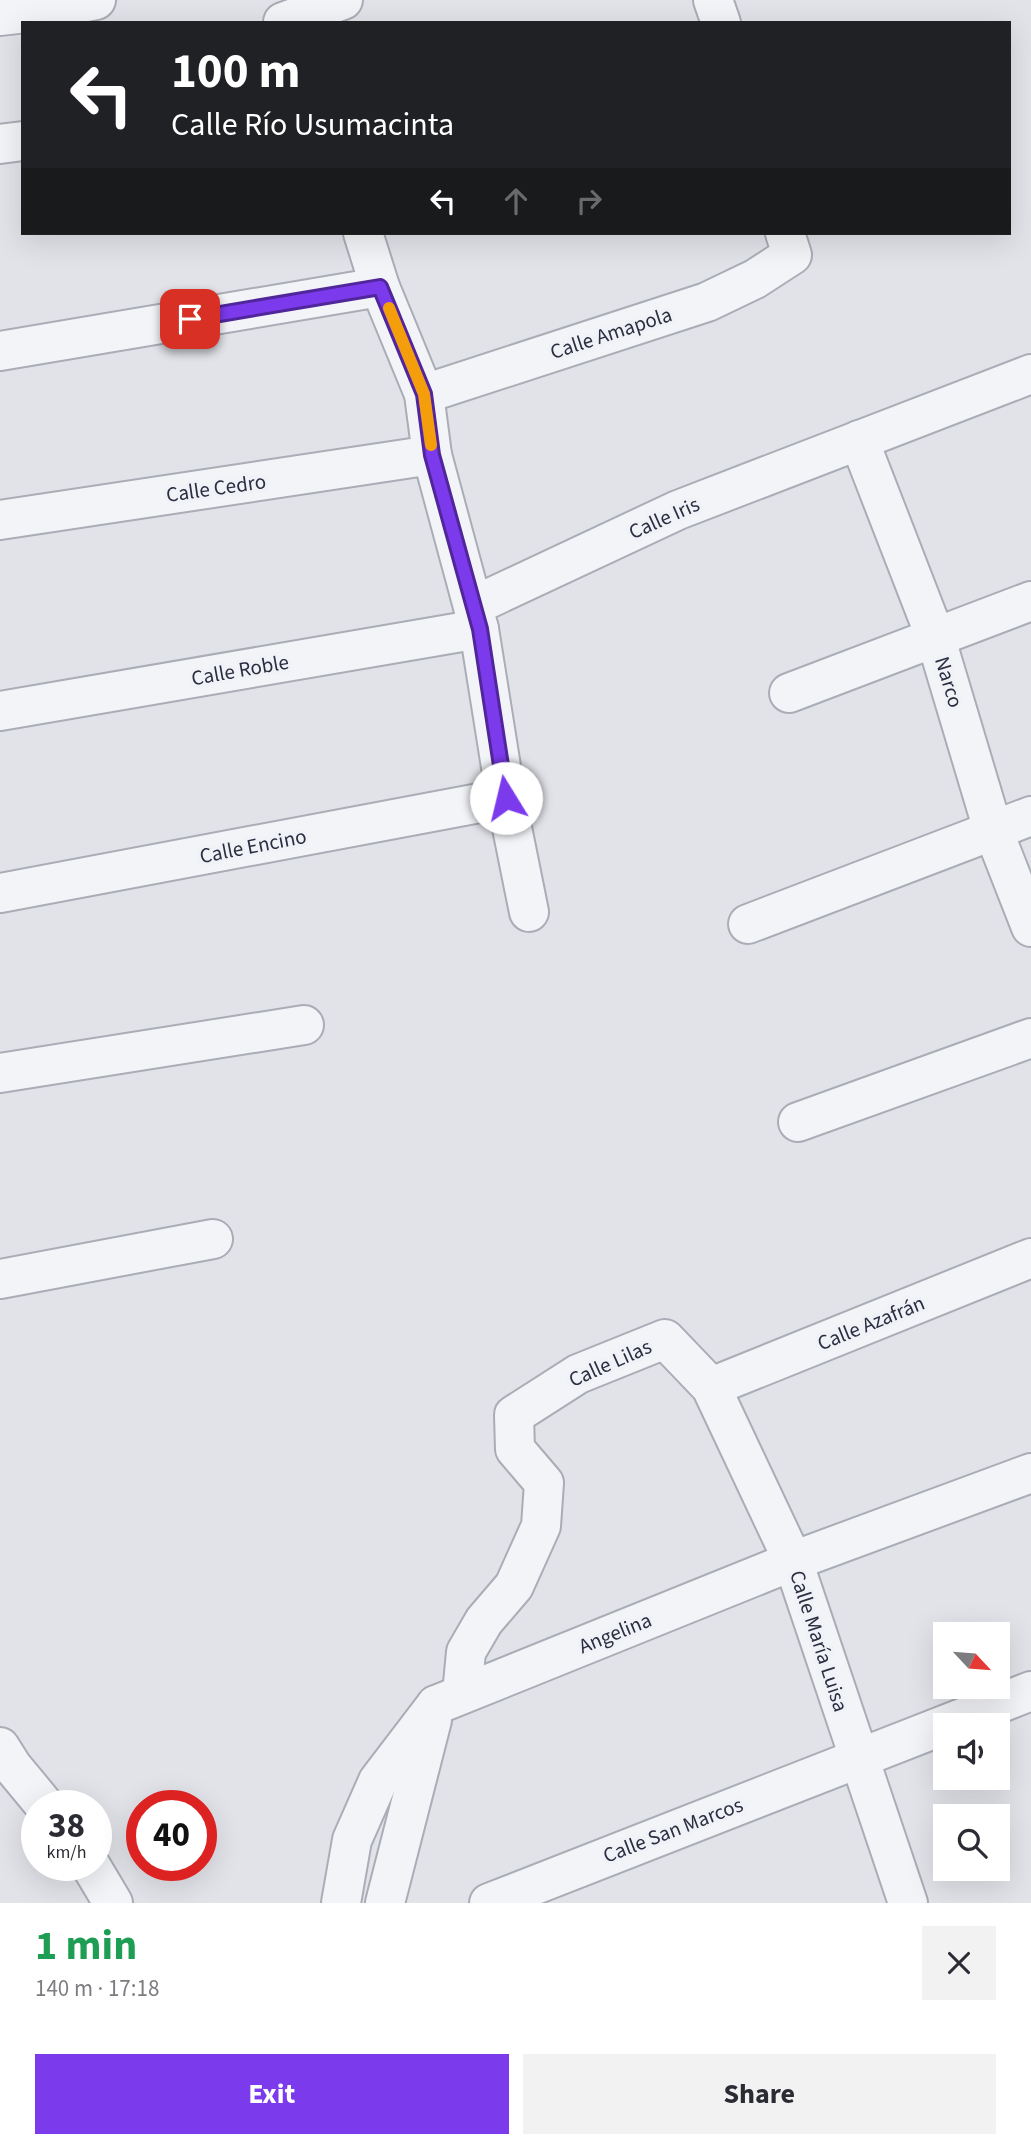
<!DOCTYPE html>
<meta charset="utf-8">
<style>
:root{--surface:#fff;--page:#f2f2f3;--text:#2b2b33;--muted:#7c7c81;--accent:#7c3aed}
body{margin:0;font-family:"Source Sans 3",sans-serif;background:var(--page);color:var(--text);height:100vh;display:flex;flex-direction:column;font-size:26px;white-space:nowrap}
*{box-sizing:border-box;margin:0}
p{font-size:23px;color:var(--muted)}
.icon{flex:none;width:38px;height:38px;fill:none;stroke:currentColor;stroke-width:2;stroke-linecap:round;stroke-linejoin:round}
.map{position:relative;height:1903px;overflow:hidden}
.side{display:flex;flex-direction:column;background:var(--surface);flex:1}
.side>*{flex:none}
.hud{position:absolute;left:21px;top:21px;width:990px;height:214px;border-radius:0px;box-shadow:0 7px 28px #0002;background:#202124;color:#fff;overflow:hidden}
.needle{width:46px;rotate:116deg}
.controls{position:absolute;left:933px;top:1622px;display:grid;gap:14px}
.controls a{display:grid;place-items:center;width:77px;height:77px;border-radius:0px;background:var(--surface);box-shadow:0 7px 28px #0002;font-size:35px}
.speed{position:absolute;left:21px;top:1790px;display:flex;gap:14px;font-size:35px;font-weight:700;text-align:center}
.speed>*{display:grid;place-content:center;width:91px;height:91px;border-radius:50%;background:var(--surface);box-shadow:0 7px 28px #0002;line-height:1}
.speed small{font-size:18px;font-weight:400}
.speed .limit{border:10px solid #d22;background:#fff;color:#111}
.pin{position:absolute;display:grid;place-items:center;width:60px;height:60px;color:#fff;margin:-30px;border-radius:14px;box-shadow:0 4px 10px #0006}
.me{position:absolute;width:77px;margin:-38px;rotate:351deg;stroke-linejoin:round;filter:drop-shadow(0 0 5px #0008)}
.turn{display:flex;align-items:center;gap:24px;height:147px;padding:0 35px;font-size:32px}
.turn .icon{width:91px;height:91px;stroke-width:2.5}
.turn b{display:block;font-size:49px;line-height:60px}
.lanes{display:flex;align-items:center;height:66px;padding:0 35px;background:#0003;justify-content:center;gap:35px;direction:ltr}
.lanes .off{opacity:.35}
.round{display:grid;place-items:center;flex:none;width:74px;height:74px;border-radius:0px;background:var(--page)}
.headline{display:flex;align-items:center;justify-content:space-between;height:119px;padding:0 35px}
h1{font-size:42px;font-weight:700;line-height:52px;color:#1e9e55}
.button{display:flex;gap:14px;margin-top:auto;padding:14px 35px}
.button a{flex:1;height:80px;border-radius:0px;background:var(--accent);color:#fff;font-size:28px;font-weight:700;line-height:80px;text-align:center}
.button a+a{background:var(--page);color:var(--text)}
.map>svg:first-child{display:block}
.lines{fill:none;stroke-linecap:round;stroke-linejoin:round}
.minor-casing{stroke:#aaadb6;stroke-width:42}
.minor{stroke:#f3f4f7;stroke-width:38}
.route-casing{stroke:#51269a;stroke-width:18}
.route{stroke:#7c3aed;stroke-width:12}
.slow{stroke:#f59e0b;stroke-width:12}
.labels{text-anchor:middle;stroke-width:7;stroke-linejoin:round;paint-order:stroke}
.street-label{font-size:21px;fill:#2a2e40;stroke:#f0f2f7}
</style>
<div class="map">
<svg width="1031" height="1903" viewBox="0 0 1031 1903">
<rect width="100%" height="100%" fill="#e1e3e9"/>
<g class="lines">
<g class="minor-casing">
<g id="minor">
<path d="M713 0 721 23"/>
<path d="M0 16 35 12 96 0"/>
<path d="M283 22 343 0"/>
<path d="M0 144 23 141"/>
<path d="M363 233 380 287 424 394 432 455 479 629 506 798 529 912"/>
<path d="M0 351 380 287"/>
<path d="M424 394 707 302 755 279 792 255 785 233"/>
<path d="M859 440 935 636 993 830 1031 927"/>
<path d="M0 520 432 455"/>
<path d="M473 606 678 510 1031 374"/>
<path d="M789 693 1031 601"/>
<path d="M0 711 479 629"/>
<path d="M0 893 506 798"/>
<path d="M748 924 1031 816"/>
<path d="M0 1073 304 1025"/>
<path d="M798 1122 1031 1038"/>
<path d="M0 1279 213 1239"/>
<path d="M711 1387 1031 1258"/>
<path d="M462 1694 466 1652 484 1621 514 1586 541 1526 544 1483 515 1449 514 1415 578 1374 665 1339 711 1387 793 1561 908 1903"/>
<path d="M436 1705 793 1561 1031 1473"/>
<path d="M0 1747 12 1766 45 1806"/>
<path d="M91 1866 113 1903"/>
<path d="M341 1903 352 1840 378 1781 436 1705"/>
<path d="M385 1903 432 1720"/>
<path d="M489 1903 1031 1691"/>
</g>
</g>
<use href="#minor" class="minor"/>
</g>
<g class="lines">
<g class="route-casing">
<path id="route" d="M190 319 380 287 424 394 432 455 480 629 506 798"/>
</g>
<use href="#route" class="route"/>
<path class="slow" d="M389 308 424 394 431 445"/>
</g>
<g class="labels">
<g class="street-label">
<text transform="translate(611 333) rotate(-18)" y="7">Calle Amapola</text>
<text transform="translate(216 488) rotate(-8)" y="7">Calle Cedro</text>
<text transform="translate(664 518) rotate(-24)" y="7">Calle Iris</text>
<text transform="translate(240 670) rotate(-10)" y="7">Calle Roble</text>
<text transform="translate(949 682) rotate(73)" y="7">Narco</text>
<text transform="translate(253 846) rotate(-11)" y="7">Calle Encino</text>
<text transform="translate(871 1323) rotate(-22)" y="7">Calle Azafrán</text>
<text transform="translate(610 1363) rotate(-24)" y="7">Calle Lilas</text>
<text transform="translate(615 1633) rotate(-22)" y="7">Angelina</text>
<text transform="translate(819 1641) rotate(72)" y="7">Calle María Luisa</text>
<text transform="translate(673 1830) rotate(-21)" y="7">Calle San Marcos</text>
</g>
</g>
</svg>
<div class="controls">
<a><svg class="needle" viewBox="-14 -14 28 28"><path d="M0-13l5 13h-10z" fill="#e53935"/><path d="M0 13l5-13h-10z" fill="#7c7c81"/></svg></a>
<a><svg class="icon" aria-label="sound" viewBox="0 0 24 24"><path d="M4 9h4l5-4v14l-5-4H4zM17 9q2 3 0 6"/></svg></a>
<a><svg class="icon" aria-label="search" viewBox="0 0 24 24"><circle cx="10" cy="10" r="6"/><path d="M15 15l6 6"/></svg></a>
</div>
<div class="speed"><div>38<small>km/h</small></div><div class="limit">40</div></div>
<div class="pin" style="left:190px;top:319px;background:#d93025"><svg class="icon" aria-label="arrive" viewBox="0 0 24 24"><path d="M6 21V4h12l-3 4 3 4H6"/></svg></div>
<svg class="me" style="left:506px;top:798px" viewBox="-20 -20 40 40"><circle r="19" fill="#fff"/><path d="M0-13L10 11 0 6-10 11z" fill="#7c3aed"/></svg>
<div class="hud">
<div class="turn"><svg class="icon" aria-label="left" viewBox="0 0 24 24"><path d="M17 20v-9H6M10 6l-5 5 5 5"/></svg><div><b>100 m</b>Calle Río Usumacinta</div></div>
<div class="lanes"><svg class="icon" aria-label="left" viewBox="0 0 24 24"><path d="M17 20v-9H6M10 6l-5 5 5 5"/></svg><svg class="icon off" aria-label="ahead" viewBox="0 0 24 24"><path d="M12 20V5M6 11l6-6 6 6"/></svg><svg class="icon off" aria-label="right" viewBox="0 0 24 24"><path d="M7 20v-9h11M14 6l5 5-5 5"/></svg></div>
</div>
</div>
<section class="side">
<div class="headline"><div><h1>1 min</h1><p>140 m · 17:18</p></div><a class="round"><svg class="icon" aria-label="close" viewBox="0 0 24 24"><path d="M6 6l12 12M18 6L6 18"/></svg></a></div>
<div class="button"><a>Exit</a><a>Share</a></div>
</section>
